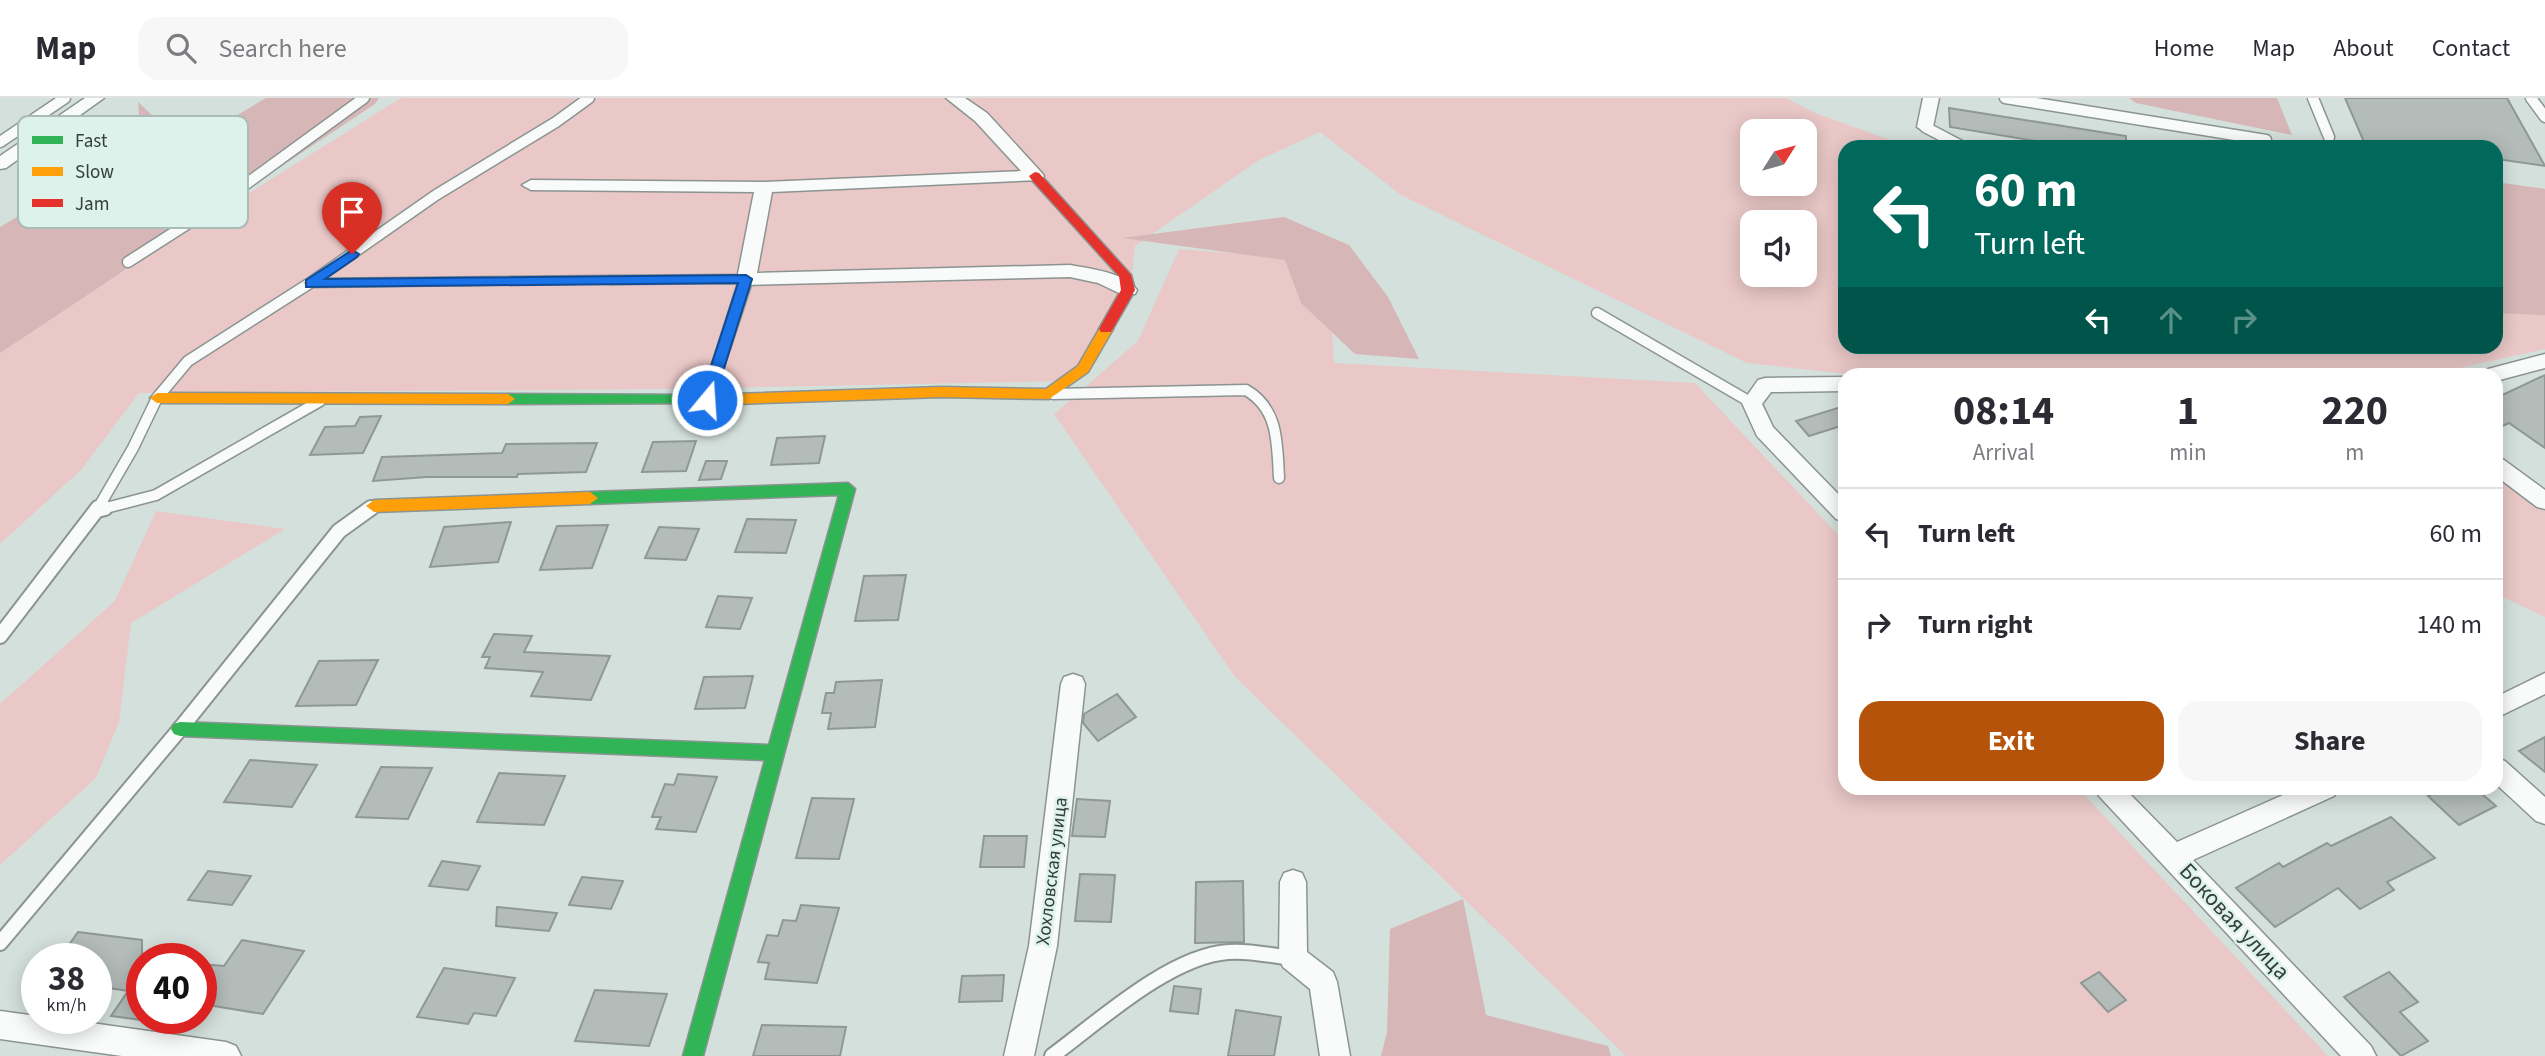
<!DOCTYPE html>
<meta charset="utf-8">
<style>
:root{--surface:#fff;--page:#f7f7f7;--text:#2b2b33;--muted:#7c7c81;--line:#e1e1e2;--accent:#b45309}
body{margin:0;font-family:"Source Sans 3",sans-serif;background:var(--page);color:var(--text);height:100vh;display:flex;flex-direction:column;font-size:26px;white-space:nowrap}
*{box-sizing:border-box;margin:0}
p{font-size:23px;color:var(--muted)}
.icon{flex:none;width:38px;height:38px;fill:none;stroke:currentColor;stroke-width:2;stroke-linecap:round;stroke-linejoin:round}
.map{position:relative;flex:1;overflow:hidden}
.details{position:absolute;left:1838px;top:270px;width:665px;height:427px;display:flex;flex-direction:column;background:var(--surface);border-radius:21px;box-shadow:0 4px 18px #0003}
.details>*{flex:none}
.hud{position:absolute;left:1838px;top:42px;width:665px;height:214px;border-radius:21px;box-shadow:0 4px 18px #0003;background:#00695c;color:#fff;overflow:hidden}
.needle{width:46px;rotate:53deg}
.buttons{position:absolute;left:1740px;top:21px;display:grid;gap:14px}
.buttons a{display:grid;place-items:center;width:77px;height:77px;border-radius:14px;background:var(--surface);box-shadow:0 4px 18px #0003;font-size:35px}
.speed{position:absolute;left:21px;top:845px;display:flex;gap:14px;font-size:35px;font-weight:700;text-align:center}
.speed>*{display:grid;place-content:center;width:91px;height:91px;border-radius:50%;background:var(--surface);box-shadow:0 4px 18px #0003;line-height:1}
.speed small{font-size:18px;font-weight:400}
.speed .limit{border:10px solid #d22;background:#fff;color:#111}
.pin{position:absolute;display:grid;place-items:center;width:60px;height:60px;color:#fff;margin:-72px -30px;border-radius:50% 50% 50% 0;rotate:-45deg;box-shadow:0 0 7px #0007}
.pin .icon{rotate:45deg}
.me{position:absolute;width:77px;margin:-38px;rotate:18deg;stroke-linejoin:round;filter:drop-shadow(0 0 5px #0008)}
.turn{display:flex;align-items:center;gap:24px;height:147px;padding:0 21px;font-size:32px}
.turn .icon{width:91px;height:91px;stroke-width:2.5}
.turn b{display:block;font-size:49px;line-height:60px}
.lanes{display:flex;align-items:center;height:66px;padding:0 21px;background:#0003;justify-content:center;gap:35px;direction:ltr}
.lanes .off{opacity:.35}
.eta{display:flex;justify-content:space-evenly;align-items:center;height:119px;text-align:center}
.eta b{font-size:42px;font-weight:700;line-height:49px}
.action{display:flex;gap:14px;margin-top:auto;padding:14px 21px}
.action a{flex:1;height:80px;border-radius:21px;background:var(--accent);color:#fff;font-size:28px;font-weight:700;line-height:80px;text-align:center}
.action a+a{background:var(--page);color:var(--text)}
ul{padding:0;list-style:none}
li{display:flex;align-items:center;gap:21px;height:91px;padding:0 21px;border-top:2px solid var(--line)}
li div{flex:1}
li b{display:block;font-size:26px}
li em{font-style:normal}
header{display:flex;align-items:center;gap:42px;box-sizing:border-box;height:98px;padding:0 35px;background:var(--surface);border-bottom:2px solid var(--line)}
header strong{font-size:33px}
nav{display:flex;gap:38px;margin-inline-start:auto;font-size:24px}
.search{width:490px;height:63px;background:var(--page);display:flex;align-items:center;gap:18px;box-sizing:border-box;padding:0 24px;border-radius:21px;color:var(--muted);font-size:26px}
.map>svg:first-child{display:block}
.green{fill:#e9c8c7;fill-rule:evenodd}
.forest{fill:#d6b6b6}
.building{fill:#b3bcb9;stroke:#8f9895;stroke-width:2}
.lines{fill:none;stroke-linecap:round;stroke-linejoin:round}
.lane-far1-casing{stroke:#8b9491;stroke-width:13}
.lane-casing{stroke:#8b9491;stroke-width:18}
.street-casing{stroke:#8b9491;stroke-width:3}
.fast-casing{stroke:#8b9491;stroke-width:3}
.slow-casing{stroke:#8b9491;stroke-width:3}
.jam-casing{stroke:#8b9491;stroke-width:3}
.lane-far1{stroke:#f9fafa;stroke-width:10}
.lane{stroke:#f9fafa;stroke-width:14}
.street{fill:#f9fafa;fill-rule:evenodd}
.fast{fill:#30b455;fill-rule:evenodd}
.slow{fill:#ff9f0a;fill-rule:evenodd}
.jam{fill:#e5322d;fill-rule:evenodd}
.route{fill:#1a73e8;stroke:#114b97;stroke-width:2}
.labels{text-anchor:middle;stroke-width:5;stroke-linejoin:round;paint-order:stroke}
.street-label{font-size:19px;fill:#353e3a;stroke:#dcf2ea}
.near-street-label{font-size:23px;fill:#353e3a;stroke:#dcf2ea}
.key{fill:#dcf2ea;stroke:#aabcb5;stroke-width:2}
.key-label{font-size:19px;fill:#353e3a}
</style>
<header>
<strong>Map</strong>
<div class="search"><svg class="icon" aria-label="search" viewBox="0 0 24 24"><circle cx="10" cy="10" r="6"/><path d="M15 15l6 6"/></svg>Search here</div>
<nav><a>Home</a><a>Map</a><a>About</a><a>Contact</a></nav>
</header>
<div class="map">
<svg width="2545" height="958" viewBox="0 0 2545 958">
<rect width="100%" height="100%" fill="#d4e0dc"/>
<g class="green">
<path d="M401 0H1786L1815 15 1910 49H1844V248H2496V112L2545 121V251L2433 276H1848L1747 265 1401 97 1320 34 1259 62 1135 148 1131 186 1066 283 659 291 139 295 81 372 0 446V251ZM1752 33H1804V86H1752ZM1752 124H1804V177H1752Z"/>
<path d="M1179 151 1328 163 1334 265 1695 285 1844 443V690H2078L2328 958H1626L1235 579 1054 316 1138 243Z"/>
<path d="M2496 376 2511 385 2545 413V519L2496 496Z"/>
<path d="M156 413 285 431 131 525 119 624 96 680 0 767V606L115 503Z"/>
</g>
<g class="forest">
<path d="M266 0H379L375 6 0 255V129L70 87 142 51 138 4 185 48Z"/>
<path d="M2129 0H2277L2292 37 2136 5Z"/>
<path d="M2496 84 2545 91V217L2496 215Z"/>
<path d="M1284 119 1349 147 1388 199 1419 261 1355 256 1301 205 1285 162 1122 140Z"/>
<path d="M1463 801 1486 917 1608 948 1611 958H1381L1387 934 1390 831Z"/>
</g>
<g class="building">
<path d="M2345 0H2507L2545 68 2496 61V49H2401L2364 44Z"/>
<path d="M1949 10 2126 38V49H2072L1950 29Z"/>
<path d="M2545 277V350L2509 325 2496 331V300Z"/>
<path d="M1844 308V327L1809 338 1796 323Z"/>
<path d="M381 318 363 355 310 357 325 329 355 328 360 319Z"/>
<path d="M825 338 819 365 771 367 777 340Z"/>
<path d="M696 343 686 373 642 374 653 344Z"/>
<path d="M597 345 586 374 518 376 517 379H427L373 383 382 359 502 355 506 346Z"/>
<path d="M706 363H727L721 381 699 382Z"/>
<path d="M747 421 796 422 786 455 735 454Z"/>
<path d="M511 424 498 464 430 469 444 429Z"/>
<path d="M608 427 592 470 540 472 557 428Z"/>
<path d="M659 429 699 431 686 462 645 460Z"/>
<path d="M906 477 898 522 855 523 864 478Z"/>
<path d="M718 498 752 500 740 531 706 529Z"/>
<path d="M494 536 532 538 524 554 610 558 591 602 531 598 543 574 485 570 490 559H482Z"/>
<path d="M378 562 356 607 296 608 319 563Z"/>
<path d="M753 578 745 610 695 611 704 579Z"/>
<path d="M882 582 875 629 828 631 831 615H822L826 595H834L836 584Z"/>
<path d="M1117 596 1136 619 1098 643 1083 625 1084 616Z"/>
<path d="M2545 639V674L2519 653Z"/>
<path d="M250 662 317 667 292 709 224 704Z"/>
<path d="M381 669 432 670 408 721 356 719Z"/>
<path d="M499 675 565 678 544 727 477 724Z"/>
<path d="M678 676 717 679 696 734 656 731 661 719H652L665 686 674 687Z"/>
<path d="M2445 690H2475L2496 708 2459 727 2428 698Z"/>
<path d="M812 700 854 701 839 761 796 760Z"/>
<path d="M1077 701 1110 703 1105 739 1072 738Z"/>
<path d="M2391 719 2435 760 2387 784 2394 792 2360 811 2338 790 2275 829 2236 790 2279 765 2283 769 2327 745 2331 748Z"/>
<path d="M984 738H1027L1024 769H980Z"/>
<path d="M442 763 480 768 468 792 429 788Z"/>
<path d="M208 773 251 778 232 807 188 802Z"/>
<path d="M1080 776 1115 777 1111 824 1075 823Z"/>
<path d="M582 779 623 783 611 811 569 807Z"/>
<path d="M1243 783 1244 844 1195 845 1196 784Z"/>
<path d="M801 807 839 810 817 885 765 881 769 865 758 864 767 837 778 838 783 822 796 823Z"/>
<path d="M497 809 557 815 549 833 496 828Z"/>
<path d="M78 834 142 842V922L111 918 128 893 96 888V861H59Z"/>
<path d="M242 842 304 853 263 916 201 906V866L224 868Z"/>
<path d="M444 870 515 880 496 918 474 915 468 926 417 919Z"/>
<path d="M2099 874 2126 902 2108 914 2081 885Z"/>
<path d="M2389 874 2418 904 2400 914 2428 943 2401 958 2344 899Z"/>
<path d="M1004 877 1002 903 959 904 962 878Z"/>
<path d="M1174 888 1201 891 1198 916 1170 913Z"/>
<path d="M595 892 667 896 649 948 575 943Z"/>
<path d="M1236 912 1281 919 1274 958H1228Z"/>
<path d="M762 927 846 929 840 958H753Z"/>
</g>
<g class="lines">
<g class="lane-far1-casing">
<g id="lane-far1">
<path d="M2005 0 2266 42"/>
<path d="M2313 0 2329 39"/>
<path d="M2531 0 2545 19"/>
<path d="M1925 29 1963 49"/>
<path d="M0 44 65 0"/>
<path d="M128 164 220 105 364 0"/>
<path d="M1597 215 1752 305"/>
<path d="M1053 296 1246 292C1279 311 1277 346 1279 380"/>
<path d="M97 412 133 350 157 300 188 263 310 185 436 97 556 24 589 0"/>
<path d="M98 412 156 397 320 303"/>
<path d="M369 412 374 408"/>
</g>
</g>
<g class="lane-casing">
<g id="lane">
<path d="M97 412 105 410"/>
<path d="M0 538 98 410"/>
<path d="M0 845 180 631 339 433 371 410"/>
<path d="M1052 958C1098 924 1170 858 1228 854 1249 852 1272 858 1293 860"/>
</g>
</g>
<g class="street-casing">
<g id="street">
<path d="M85 0H104L6 70 0 71V58Z"/>
<path d="M946 0H965L987 15 1041 74 1044 78 1041 82 772 94 757 175 1070 167C1091 171 1124 174 1137 192L1135 196H1121L1098 185 1070 179 746 187 739 185 737 181 754 94 531 92 522 87 531 82 764 84 1021 73 975 23Z"/>
<path d="M1923 0H1939L1933 29 1925 34 1917 29Z"/>
<path d="M2545 256V270L2496 283V276H2485L2488 271Z"/>
<path d="M1844 279V293L1771 294 1762 306 1773 329 1844 402V423L1836 421 1757 338 1742 305 1758 282 1765 280Z"/>
<path d="M2496 359 2504 362 2545 392V411L2537 409 2496 378Z"/>
<path d="M2545 575V596L2496 620V599Z"/>
<path d="M1073 576 1082 579 1085 586 1057 848 1034 958H1004L1029 848 1061 586 1064 579Z"/>
<path d="M2496 660 2505 663 2545 699V726L2536 723 2496 686Z"/>
<path d="M2095 690H2124L2177 744 2299 690H2338L2334 698 2193 762 2371 948 2376 958H2341L2099 698Z"/>
<path d="M1293 772 1302 775 1306 784 1307 854 1333 874 1337 884 1350 958H1320L1310 891 1283 869 1279 860 1280 784 1284 775Z"/>
<path d="M0 913 37 918V920H56L226 944 236 948 241 958H122L0 941Z"/>
</g>
</g>
<g class="fast-casing">
<g id="fast">
<path d="M746 177 753 181 712 305 508 306 501 301 508 296 702 297 738 185 610 186 603 182 610 178Z"/>
<path d="M848 385 855 391 703 958H683L765 662 180 638 174 636 171 631 174 626 180 624 769 647 839 397 590 406 582 400 590 394Z"/>
</g>
</g>
<g class="slow-casing">
<g id="slow">
<path d="M610 178 615 179V185L310 189 303 185 310 181Z"/>
<path d="M1106 227 1113 231 1088 274 1049 301 941 299 707 307 700 302 707 297 941 289 1046 291 1078 268 1101 228Z"/>
<path d="M157 295 508 296 515 301 508 306 157 305 150 300Z"/>
<path d="M590 394 598 400 590 406 374 414 366 408 374 402Z"/>
</g>
</g>
<g class="jam-casing">
<path id="jam" d="M1035 74 1039 75 1131 177 1135 192 1111 234H1101L1099 231 1121 192 1119 178 1031 81 1029 78Z"/>
</g>
<use href="#lane-far1" class="lane-far1"/>
<use href="#lane" class="lane"/>
<use href="#street" class="street"/>
<use href="#fast" class="fast"/>
<use href="#slow" class="slow"/>
<use href="#jam" class="jam"/>
</g>
<path class="route" d="M352 152 359 156 357 159 325 181 746 177 752 181 714 302 707 306 700 302 738 185 306 189V182Z"/>
<g class="labels">
<g class="street-label">
<text transform="translate(1051 773) rotate(-83)" y="7">Хохловская улица</text>
</g>
<g class="near-street-label">
<text transform="translate(2235 823) rotate(47)" y="8">Боковая улица</text>
</g>
</g>
<rect x="18" y="18" width="230" height="112" rx="10" class="key"/>
<rect x="32" y="38" width="31" height="8" fill="#30b455"/>
<rect x="32" y="69" width="31" height="9" fill="#ff9f0a"/>
<rect x="32" y="101" width="31" height="8" fill="#e5322d"/>
<g class="key-label">
<text x="75" y="49">Fast</text>
<text x="75" y="80">Slow</text>
<text x="75" y="112">Jam</text>
</g>
</svg>
<div class="buttons">
<a><svg class="needle" viewBox="-14 -14 28 28"><path d="M0-13l5 13h-10z" fill="#e53935"/><path d="M0 13l5-13h-10z" fill="#7c7c81"/></svg></a>
<a><svg class="icon" aria-label="sound" viewBox="0 0 24 24"><path d="M4 9h4l5-4v14l-5-4H4zM17 9q2 3 0 6"/></svg></a>
</div>
<div class="speed"><div>38<small>km/h</small></div><div class="limit">40</div></div>
<div class="pin" style="left:352px;top:156px;background:#d93025"><svg class="icon" aria-label="arrive" viewBox="0 0 24 24"><path d="M6 21V4h12l-3 4 3 4H6"/></svg></div>
<svg class="me" style="left:707px;top:302px" viewBox="-20 -20 40 40"><circle r="17" fill="#1a73e8" stroke="#fff" stroke-width="3"/><path d="M0-11L8 9 0 5-8 9z" fill="#fff"/></svg>
<div class="hud">
<div class="turn"><svg class="icon" aria-label="left" viewBox="0 0 24 24"><path d="M17 20v-9H6M10 6l-5 5 5 5"/></svg><div><b>60 m</b>Turn left</div></div>
<div class="lanes"><svg class="icon" aria-label="left" viewBox="0 0 24 24"><path d="M17 20v-9H6M10 6l-5 5 5 5"/></svg><svg class="icon off" aria-label="ahead" viewBox="0 0 24 24"><path d="M12 20V5M6 11l6-6 6 6"/></svg><svg class="icon off" aria-label="right" viewBox="0 0 24 24"><path d="M7 20v-9h11M14 6l5 5-5 5"/></svg></div>
</div>
<section class="details">
<div class="eta">
<div><b>08:14</b><p>Arrival</p></div>
<div><b>1</b><p>min</p></div>
<div><b>220</b><p>m</p></div>
</div>
<ul>
<li><svg class="icon" aria-label="left" viewBox="0 0 24 24"><path d="M17 20v-9H6M10 6l-5 5 5 5"/></svg><div><b>Turn left</b></div><em>60 m</em></li>
<li><svg class="icon" aria-label="right" viewBox="0 0 24 24"><path d="M7 20v-9h11M14 6l5 5-5 5"/></svg><div><b>Turn right</b></div><em>140 m</em></li>
</ul>
<div class="action"><a>Exit</a><a>Share</a></div>
</section>
</div>
